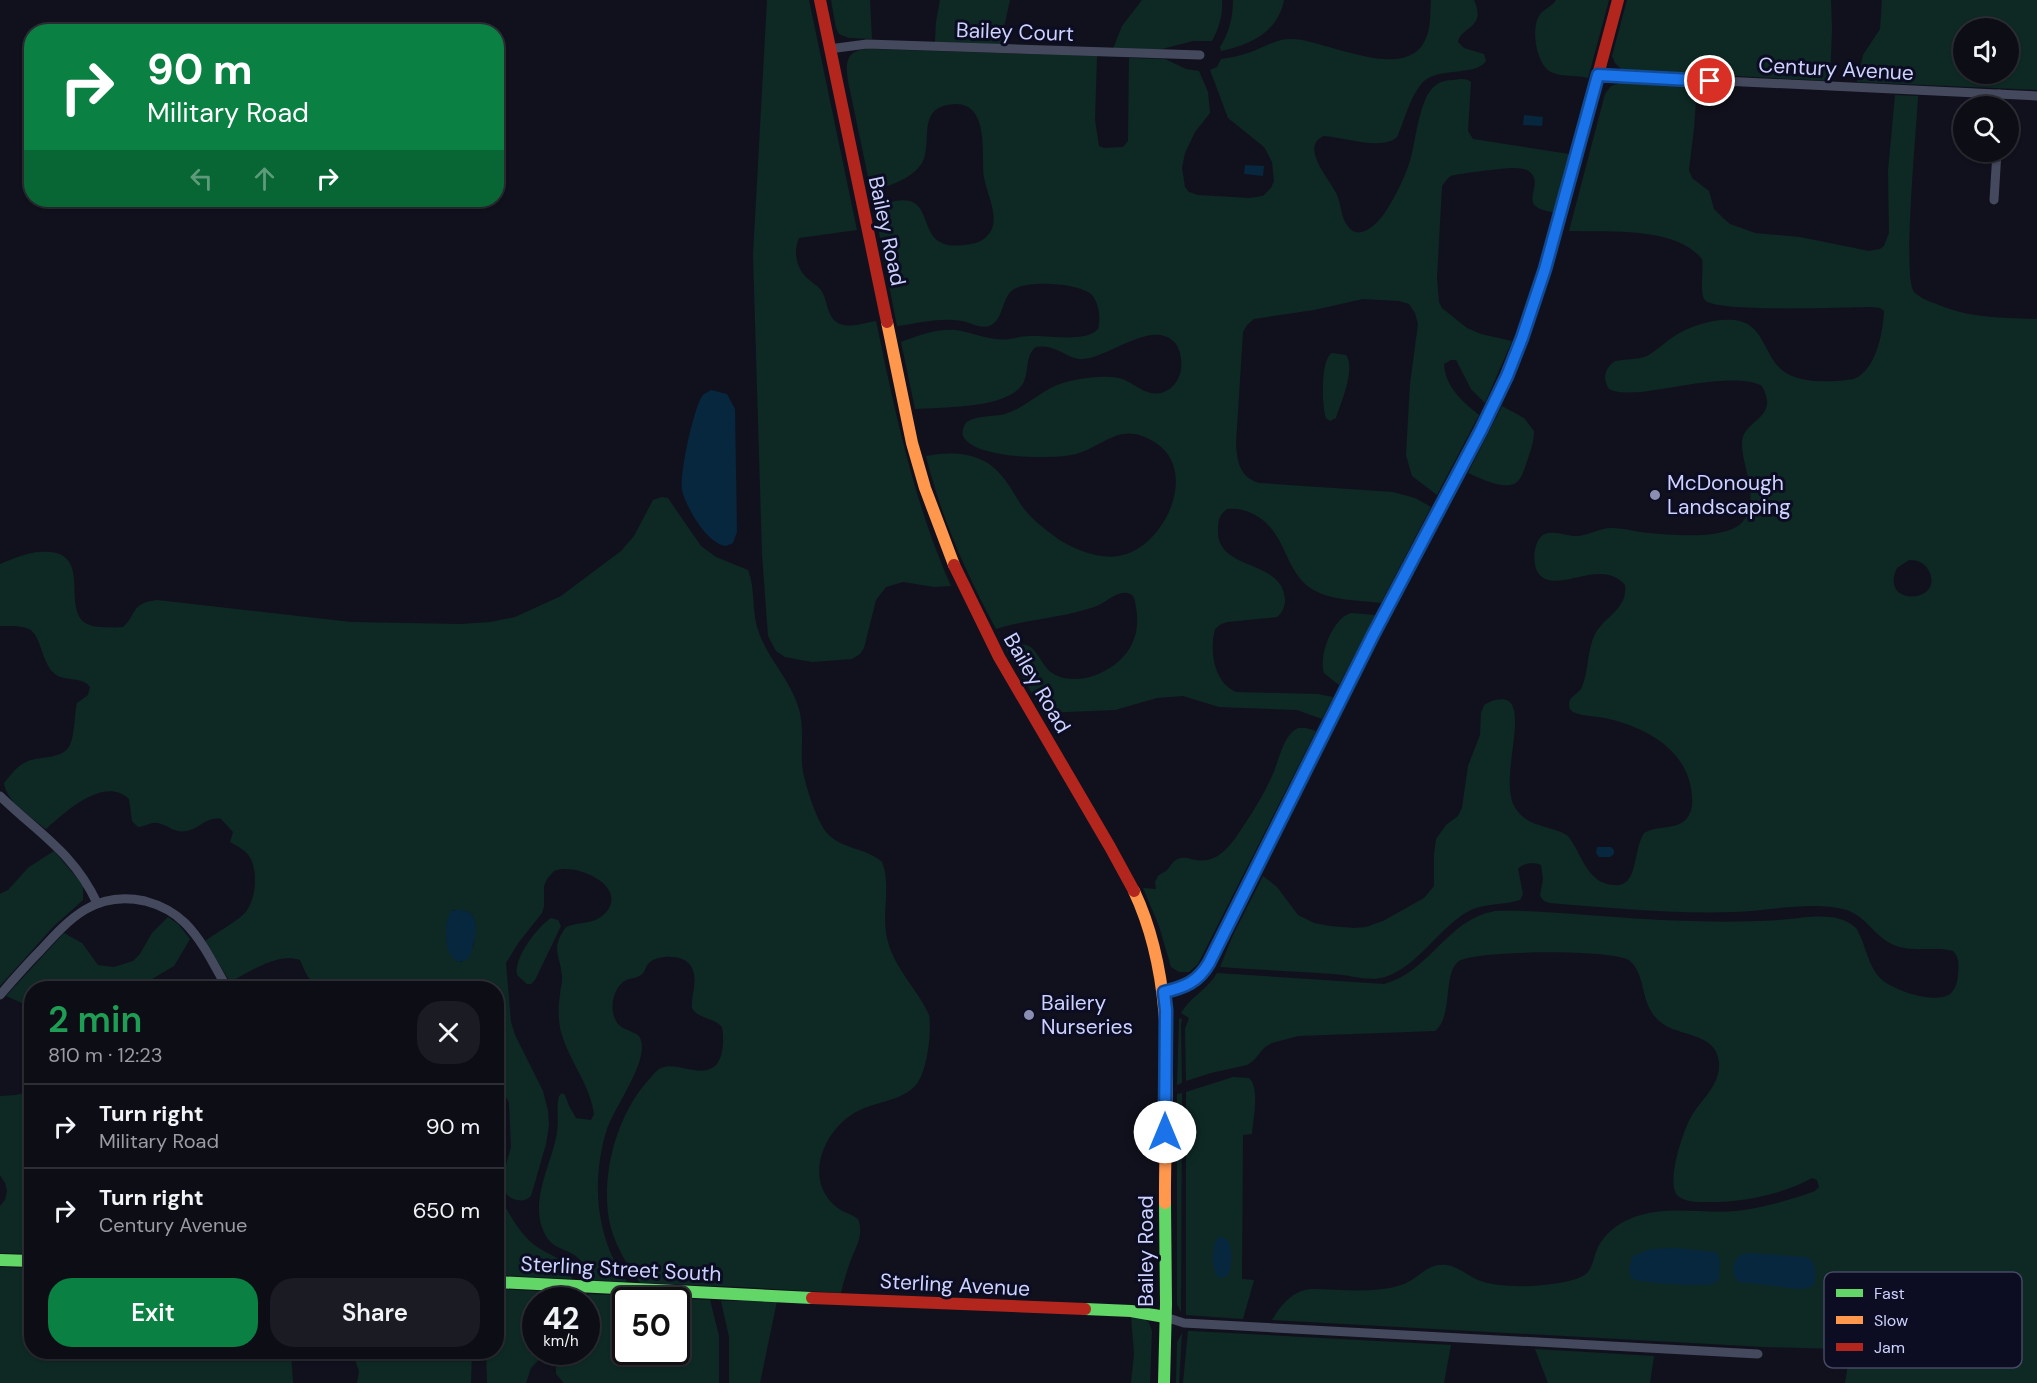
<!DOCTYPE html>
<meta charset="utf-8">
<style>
:root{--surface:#0d0d16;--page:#1b1b23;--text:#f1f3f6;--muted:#9a9ca1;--line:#2d2d35;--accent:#0b8043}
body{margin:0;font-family:"DM Sans",sans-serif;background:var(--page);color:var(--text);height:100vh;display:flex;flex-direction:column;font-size:22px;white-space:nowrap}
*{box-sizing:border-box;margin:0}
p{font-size:20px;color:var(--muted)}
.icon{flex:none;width:33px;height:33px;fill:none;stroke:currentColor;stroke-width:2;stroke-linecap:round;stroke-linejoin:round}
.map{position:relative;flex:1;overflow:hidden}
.sheet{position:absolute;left:24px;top:981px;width:480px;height:378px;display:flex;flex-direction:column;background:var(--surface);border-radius:24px;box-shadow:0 2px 4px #0004,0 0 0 2px var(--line)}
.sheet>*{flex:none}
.top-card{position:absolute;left:24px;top:24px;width:480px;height:183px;border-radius:24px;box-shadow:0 2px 4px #0004,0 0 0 2px var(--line);background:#0b8043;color:#fff;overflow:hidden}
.tools{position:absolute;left:1953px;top:18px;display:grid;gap:12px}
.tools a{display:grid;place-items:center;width:66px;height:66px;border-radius:50%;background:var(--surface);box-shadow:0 2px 4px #0004,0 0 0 2px var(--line);font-size:30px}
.speed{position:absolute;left:522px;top:1287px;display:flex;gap:12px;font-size:30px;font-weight:700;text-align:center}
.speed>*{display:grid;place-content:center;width:78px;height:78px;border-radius:50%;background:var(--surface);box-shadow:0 2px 4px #0004,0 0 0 2px var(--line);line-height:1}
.speed small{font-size:15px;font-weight:400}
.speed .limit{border:3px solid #111;border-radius:9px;background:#fff;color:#111}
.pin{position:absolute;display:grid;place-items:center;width:51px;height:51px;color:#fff;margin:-26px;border:3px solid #fff;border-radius:50%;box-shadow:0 2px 6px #0007}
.me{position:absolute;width:66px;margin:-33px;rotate:0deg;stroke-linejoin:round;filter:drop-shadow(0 0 4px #0008)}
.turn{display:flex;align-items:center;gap:21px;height:126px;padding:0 24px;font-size:27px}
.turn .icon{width:78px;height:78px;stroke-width:2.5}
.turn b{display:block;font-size:42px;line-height:51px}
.lanes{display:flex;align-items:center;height:57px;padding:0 24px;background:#0003;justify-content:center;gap:30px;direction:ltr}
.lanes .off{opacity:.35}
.round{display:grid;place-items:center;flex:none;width:63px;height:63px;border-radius:24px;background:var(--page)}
.head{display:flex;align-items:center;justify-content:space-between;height:102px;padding:0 24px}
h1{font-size:36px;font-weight:600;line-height:45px;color:#1e9e55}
.action{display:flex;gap:12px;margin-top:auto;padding:12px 24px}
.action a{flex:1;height:69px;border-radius:24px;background:var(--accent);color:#fff;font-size:24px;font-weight:600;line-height:69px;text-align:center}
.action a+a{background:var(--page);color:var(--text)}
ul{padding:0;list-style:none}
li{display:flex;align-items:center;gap:18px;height:84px;padding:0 24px;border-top:2px solid var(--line)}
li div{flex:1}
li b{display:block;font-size:22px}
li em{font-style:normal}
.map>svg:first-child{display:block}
.green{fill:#0e2924;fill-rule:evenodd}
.water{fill:#06273e}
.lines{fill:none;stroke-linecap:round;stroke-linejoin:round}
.street{stroke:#45495e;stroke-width:9}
.fast{stroke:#63d668;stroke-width:12}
.slow{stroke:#ff974d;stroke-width:12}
.jam{stroke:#b3261e;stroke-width:12}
.route-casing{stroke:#114b97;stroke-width:15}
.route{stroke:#1a73e8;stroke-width:10}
.poi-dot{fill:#8b8eb0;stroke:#0c0d22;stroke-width:2}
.labels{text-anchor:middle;stroke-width:6;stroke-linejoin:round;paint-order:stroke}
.street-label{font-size:21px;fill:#cdd2ff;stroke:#0c0d22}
.poi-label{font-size:21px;fill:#cdd2ff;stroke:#0c0d22;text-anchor:start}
.key{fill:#0c0d22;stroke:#464864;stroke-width:1.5}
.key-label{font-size:16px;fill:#cdd2ff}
</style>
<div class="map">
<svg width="2037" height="1383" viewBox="0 0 2037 1383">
<rect width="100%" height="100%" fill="#11111d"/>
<g class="green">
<path d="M767 0H809L857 230 799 238C793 251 796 268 807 278 811 282 817 285 821 290 828 300 826 316 838 323 849 329 864 323 876 321 895 411 913 501 951 586L934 587 903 582 886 587 876 600 864 648 860 654 852 659 812 662 785 657 776 651 768 636 762 554 753 255Z"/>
<path d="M831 0H870L872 39 849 38 839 34 836 28Z"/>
<path d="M940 0H1010L1000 45 935 42 936 22Z"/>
<path d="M1142 0H1222C1223 15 1219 28 1212 41H1193L1162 49H1113L1122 26Z"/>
<path d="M1233 0H1284C1278 32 1250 45 1221 51L1220 47C1229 33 1233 17 1233 0Z"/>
<path d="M1431 0H1474C1487 29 1461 26 1458 42L1464 48 1484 54 1486 61C1477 76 1440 67 1424 81 1410 95 1405 120 1397 137 1382 151 1343 137 1324 136 1298 146 1332 182 1337 195 1341 204 1341 217 1347 225 1359 244 1379 222 1386 211 1396 195 1404 179 1410 161 1416 142 1419 96 1436 85 1441 81 1448 80 1454 80 1460 79 1466 78 1471 82L1468 131 1473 139 1569 154 1554 212C1513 207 1546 186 1530 172 1525 168 1517 168 1512 168 1505 168 1455 174 1451 176 1447 178 1445 182 1442 186L1437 278 1439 302 1442 308 1467 328 1481 334 1512 341 1485 403 1471 389 1456 360H1451L1444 364C1445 387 1463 402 1479 415L1437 495 1412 476 1406 455 1410 384 1418 324 1415 313 1409 304 1399 301 1363 299 1314 310 1254 319 1247 325 1243 332 1236 443C1237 461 1239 477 1259 483L1393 492 1415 498 1431 507 1381 603C1358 600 1328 601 1309 587 1283 568 1286 527 1249 512 1242 509 1234 508 1227 509 1219 515 1218 521 1218 530 1216 572 1283 558 1285 600 1285 607 1282 613 1277 617L1228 622 1221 624 1215 629C1209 650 1214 683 1236 692L1318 694 1333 697 1322 719 1297 710 1219 707 1183 696 1157 698 1115 710 1043 713 1006 648C1031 638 1033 649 1045 666 1056 682 1080 681 1096 675 1126 663 1142 639 1136 607 1135 601 1135 594 1127 593 1116 591 1105 604 1094 607 1062 618 1028 619 996 629 966 573 941 517 926 456 952 451 982 452 1001 475 1010 485 1016 498 1024 509 1034 521 1046 530 1058 539 1075 550 1103 561 1123 555 1165 545 1199 471 1156 443 1119 418 1103 449 1071 455 1049 459 974 459 963 436 962 432 963 427 966 423 974 415 995 417 1005 414 1022 409 1034 397 1049 389 1065 380 1092 376 1111 377 1131 377 1142 397 1161 393 1172 390 1179 381 1181 370 1182 362 1181 351 1176 344 1154 317 1109 358 1083 359 1068 360 1056 343 1036 347 1024 356 1030 373 1022 385 1005 409 942 407 915 409L901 342C915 337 929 331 945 330 963 328 977 337 995 339 1007 341 1019 336 1031 336 1049 335 1086 343 1098 329 1101 318 1099 302 1091 294 1078 283 1029 280 1014 289 1001 297 1004 321 989 326 980 329 970 322 962 321 940 317 919 323 897 326L874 207C884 204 899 198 910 201 934 209 918 251 964 245 972 244 980 243 986 237 1003 222 987 196 984 177 981 153 991 96 947 105 917 111 933 145 922 163 911 180 888 186 871 191L848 81C845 60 847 49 871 49L1097 56 1095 120 1099 146 1104 148 1123 147 1128 141 1129 58 1165 59 1186 69 1199 71 1208 92 1210 113 1195 132 1185 153 1182 168 1185 187 1189 192 1198 195 1249 198 1263 196 1271 188 1274 181 1272 162 1264 147 1228 118 1210 70 1217 67 1221 59C1230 58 1239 56 1248 53 1263 48 1275 39 1291 39 1326 39 1414 89 1428 32 1431 22 1430 10 1431 0Z"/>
<path d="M1556 0H1609L1588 78C1577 75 1561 77 1551 72 1536 64 1531 29 1539 16 1543 9 1552 7 1556 0Z"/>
<path d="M1627 0H1831L1832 29 1830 81 1622 70 1615 63 1612 56Z"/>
<path d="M1882 0H2037V90L1857 82 1863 55 1880 29ZM1964 28H2008V74H1964Z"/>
<path d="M1620 83 1697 86 1694 128 1689 170 1692 178 1709 191 1714 209 1722 217 1730 224 1755 233 1800 237 1869 251 1880 249 1884 246 1889 233 1888 171 1895 95 1918 96C1917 125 1902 277 1914 292 1919 297 1928 301 1934 303 1967 318 2001 318 2037 319V1383H1845C1847 1371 1851 1356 1839 1349L1764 1347 1272 1320C1281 1305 1292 1291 1311 1289 1339 1289 1374 1294 1401 1285 1418 1280 1426 1263 1446 1265 1457 1266 1467 1275 1478 1280 1501 1290 1558 1287 1581 1277 1593 1272 1593 1258 1598 1247 1607 1230 1623 1220 1641 1215 1671 1206 1705 1214 1736 1211 1763 1208 1790 1200 1815 1191L1819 1187 1817 1180 1812 1178C1784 1194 1739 1203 1707 1202 1698 1202 1683 1202 1677 1195 1666 1182 1683 1131 1691 1117 1701 1099 1721 1085 1719 1062 1716 1033 1682 1037 1663 1024 1638 1006 1648 977 1630 961 1616 949 1475 950 1459 961 1442 973 1454 1016 1435 1031L1298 1036 1272 1043 1265 1047 1253 1061 1247 1065 1211 1073 1186 1081 1185 1029 1189 1018 1181 1013C1190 997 1207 990 1217 973L1384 984C1430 972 1447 919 1495 911 1526 910 1557 913 1587 915 1652 920 1716 924 1780 920 1803 918 1838 910 1856 928 1866 944 1867 964 1880 978 1892 990 1935 1005 1950 994 1956 989 1958 980 1958 973 1959 965 1959 957 1953 951 1934 946 1913 953 1894 945 1872 936 1866 912 1838 908 1804 902 1767 911 1733 912 1672 914 1610 908 1550 903L1544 901 1540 896 1543 879 1541 865C1535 862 1522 863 1518 869L1523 894 1520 900C1502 906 1485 902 1467 912 1437 930 1418 966 1385 977 1370 982 1350 975 1334 974 1296 971 1258 970 1220 967L1233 935 1263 876 1277 887 1298 915 1314 923 1330 926 1354 928 1366 927 1383 921 1424 898 1434 886V855L1436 839 1446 825 1458 816 1462 808 1468 766 1480 735 1481 713 1484 705C1491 700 1507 695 1512 705 1523 726 1499 785 1516 809 1528 828 1552 825 1568 836 1582 854 1587 884 1614 885 1623 886 1628 882 1632 873 1637 860 1637 844 1644 833 1656 826 1673 829 1683 822 1691 816 1693 806 1692 797 1690 752 1648 728 1609 719 1599 716 1583 717 1573 712 1570 710 1569 708 1569 704 1569 696 1579 694 1582 687 1589 670 1587 650 1595 634 1605 616 1628 609 1625 585 1599 555 1553 599 1537 571 1532 561 1534 538 1545 534 1554 530 1566 536 1576 536 1588 536 1599 528 1612 528 1624 528 1636 532 1648 533 1671 535 1730 541 1744 520 1760 496 1742 468 1742 444 1741 419 1781 420 1762 386 1738 372 1670 389 1641 392 1630 392 1619 394 1609 389 1602 378 1605 368 1615 361 1625 359 1637 360 1647 356 1656 351 1664 343 1673 337 1689 326 1714 318 1734 320 1766 323 1763 359 1786 373 1805 384 1834 382 1854 379 1876 370 1883 333 1884 311L1880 308 1871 307C1848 307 1715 313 1705 300 1699 293 1704 269 1702 259 1676 226 1607 232 1569 231L1605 94 1611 86ZM1909 560C1918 560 1925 563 1929 571 1945 604 1878 607 1897 568Z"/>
<path d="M1332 353 1346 355C1356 369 1341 402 1336 418L1330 421 1326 418C1322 406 1320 360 1332 353Z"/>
<path d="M1502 406 1524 418 1534 431C1534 442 1530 453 1526 464 1524 470 1521 481 1514 484 1501 489 1480 478 1468 473Z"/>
<path d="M662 497 668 498 672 504 701 546 716 557 748 570C756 590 751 613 759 633 769 660 791 681 799 709 804 727 801 745 802 764 803 780 816 819 826 832 840 849 867 848 882 862 892 887 880 916 888 942 895 969 918 990 929 1015 932 1032 927 1074 915 1086 902 1100 877 1102 860 1110 827 1125 802 1175 834 1205 841 1212 850 1213 858 1219 865 1236 854 1249 849 1265 846 1274 843 1284 841 1293L743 1287 640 1283C625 1262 611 1239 608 1213 603 1169 617 1118 645 1084 650 1079 655 1071 661 1068 678 1061 699 1079 715 1066 724 1058 724 1038 722 1027 713 1017 698 1019 692 1008 691 993 699 980 691 966 684 954 657 954 648 964 645 967 645 973 641 975 635 979 628 978 623 982 612 991 608 1013 619 1025 624 1030 633 1031 639 1036 653 1057 613 1108 606 1132 591 1183 596 1239 627 1282L589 1280C582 1244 557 1256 546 1236 527 1204 552 1164 557 1133 559 1120 556 1108 559 1096L562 1093 565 1095 569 1106 576 1118 591 1120 594 1114C590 1084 569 1061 561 1032 558 1020 558 1007 560 995 560 989 563 982 562 976 560 954 550 949 566 927 577 922 593 924 602 916 634 889 577 861 554 871L547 879 544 886V906L542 913 519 942 506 963 511 1022 515 1035 543 1091 548 1111 549 1125 546 1144 531 1196C524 1203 514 1201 507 1195L504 1189 502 1179 511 1147 509 1102 503 1093 497 1092 496 988H357L354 982C341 977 319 992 309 978 305 973 303 966 300 960 277 952 250 972 230 982L205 941C217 932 233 924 244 914 256 902 259 870 249 856 244 849 237 846 230 842L233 832 221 819C207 816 201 827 190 830 174 835 170 825 157 823 150 822 145 827 138 827L132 821 129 799C104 775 64 813 46 829 32 818 6 802 4 783 10 776 15 768 24 763 37 755 62 761 70 745 75 733 74 716 77 703L88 695 90 687C83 676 65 682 55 674 41 663 42 636 29 629 21 625 8 626 0 626V564C13 559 27 552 41 552 102 548 50 624 99 627 107 627 115 628 123 627 137 615 130 603 157 600L351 622 461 624 490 622 515 617 561 596 621 551 634 536 653 500ZM453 910 467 911 472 915 475 922 474 945 462 962C443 958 443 919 453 910Z"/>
<path d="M1351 613 1375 615 1339 685 1324 673C1318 655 1333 618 1351 613Z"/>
<path d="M1298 728H1306L1316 731 1198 964 1189 972H1179L1171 967 1159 926 1143 888 1156 889 1155 882 1158 876C1160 874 1163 873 1166 871 1170 868 1172 861 1178 859 1185 856 1190 859 1196 860 1218 864 1232 844 1242 828 1253 812 1264 794 1272 776 1279 761 1283 735 1298 728Z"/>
<path d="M54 851 83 885V900L54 926 0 986V894L8 890 29 867Z"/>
<path d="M168 917 178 924 190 939 174 966 152 979 147 988H32L31 999 22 1003 6 996 64 933 82 943 98 965 114 967 133 961 140 954 152 933Z"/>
<path d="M551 918 558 920 561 926 535 980 531 984H527L517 975C513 959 537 927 551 918Z"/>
<path d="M1179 1018 1182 1019 1181 1025 1182 1083 1177 1085Z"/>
<path d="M1233 1077 1249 1078C1260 1087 1253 1120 1252 1134L1243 1135 1242 1279 1254 1280 1243 1319 1186 1315V1092Z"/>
<path d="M31 1091V1254L0 1253V1206L5 1200 7 1191 5 1183 0 1175V1096L16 1095Z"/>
<path d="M1182 1093 1181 1312 1177 1304V1094Z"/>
<path d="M497 1194C509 1211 516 1229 532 1243 547 1256 568 1257 572 1279L497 1275Z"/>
<path d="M0 1267 31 1268 32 1352H291L293 1383H0Z"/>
<path d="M497 1289 572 1293 571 1300H536V1352H546L531 1368 526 1383H487L486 1352H496Z"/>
<path d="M589 1294 710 1300 719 1336V1383H564L556 1374V1363L567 1352H586V1307ZM676 1300V1352H626V1300Z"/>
<path d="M721 1301H777L760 1383H729V1337Z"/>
<path d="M1131 1316 1145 1319 1149 1323 1152 1331 1150 1383H1131L1134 1354Z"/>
<path d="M1188 1331H1191L1451 1345 1444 1383H1183Z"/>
<path d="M1182 1333 1179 1383H1176L1177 1342Z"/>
<path d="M1535 1349 1654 1356 1650 1383H1548Z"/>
<path d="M315 1352H472L471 1383H357L359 1371 355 1360 329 1357Z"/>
</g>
<g class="water">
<path d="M1524 115 1543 117 1542 126 1523 125Z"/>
<path d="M1245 165 1264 166 1263 176 1244 174Z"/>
<path d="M711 390 727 394 735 409 737 532 733 543 726 546C707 544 686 507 682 490 679 476 694 405 703 395 705 393 708 392 711 390Z"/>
<path d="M1597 847H1611L1614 850V854L1610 857H1599L1596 853Z"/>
<path d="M456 910C460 910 466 910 470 913 481 922 474 950 467 960L459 962 453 959C444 948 444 922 451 911Z"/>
<path d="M1224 1237C1234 1245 1233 1266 1227 1276L1220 1278 1216 1275C1212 1265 1211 1248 1218 1238Z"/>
<path d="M1676 1248 1716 1252 1720 1260 1719 1279C1716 1282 1715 1283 1711 1284 1700 1287 1638 1283 1631 1278L1629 1268 1633 1256 1651 1249Z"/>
<path d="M1750 1253 1807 1257C1817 1263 1816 1275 1814 1285L1808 1288 1798 1289 1739 1282C1730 1274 1732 1262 1740 1255Z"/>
</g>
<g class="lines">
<g class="street">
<path d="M829 49 867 44 1200 55"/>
<path d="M1598 75 2037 96"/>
<path d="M1999 106V94"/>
<path d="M1994 200 1997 152"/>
<path d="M0 796C38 833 74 853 97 903"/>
<path d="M0 995C13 980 26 965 40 951 70 918 96 890 145 901 160 905 174 912 185 923 203 941 215 967 227 988"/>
<path d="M1165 1317 1184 1323 1758 1354"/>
</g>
<g class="fast">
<path d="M0 1260 32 1261"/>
<path d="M496 1282 812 1298"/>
<path d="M1085 1309 1131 1311 1165 1317"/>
<path d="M1164 1383 1166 1304 1165 1203"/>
</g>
<g class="slow">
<path d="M887 322 912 443 925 488 954 565"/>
<path d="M1366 649 1481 430 1504 381"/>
<path d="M1134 891C1180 989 1164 1099 1165 1203"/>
</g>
<g class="jam">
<path d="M820 0 887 322"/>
<path d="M1504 381 1532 311 1551 251 1618 0"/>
<path d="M954 565 999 657 1110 847 1134 891"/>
<path d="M1164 992C1184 987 1198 980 1209 963L1366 649"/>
<path d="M812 1298 1085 1309"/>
</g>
</g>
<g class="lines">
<g class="route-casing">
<path id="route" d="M1165 1132 1166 1010 1164 992C1185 987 1198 982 1209 963L1373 635 1481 430 1507 376 1522 338 1545 269 1598 75 1710 81"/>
</g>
<use href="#route" class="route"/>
</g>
<g class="poi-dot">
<circle cx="1655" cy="495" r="6"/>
<circle cx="1029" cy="1015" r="6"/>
</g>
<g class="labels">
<g class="street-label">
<text transform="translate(1015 32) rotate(2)" y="7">Bailey Court</text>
<text transform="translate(1836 69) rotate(3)" y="7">Century Avenue</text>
<text transform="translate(887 231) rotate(78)" y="7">Bailey Road</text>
<text transform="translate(1037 683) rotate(60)" y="7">Bailey Road</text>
<text transform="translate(1146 1251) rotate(-90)" y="7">Bailey Road</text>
<text transform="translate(621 1269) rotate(3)" y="7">Sterling Street South</text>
<text transform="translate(955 1285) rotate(3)" y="7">Sterling Avenue</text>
</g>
<g class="poi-label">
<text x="1667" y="490">McDonough<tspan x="1667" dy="24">Landscaping</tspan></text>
<text x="1041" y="1010">Bailery<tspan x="1041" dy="24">Nurseries</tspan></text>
</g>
</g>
<rect x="1824" y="1272" width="198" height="96" rx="9" class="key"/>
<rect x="1836" y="1289" width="27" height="8" fill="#63d668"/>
<rect x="1836" y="1316" width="27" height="8" fill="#ff974d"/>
<rect x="1836" y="1343" width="27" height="8" fill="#b3261e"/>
<g class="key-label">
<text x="1874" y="1299">Fast</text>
<text x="1874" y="1326">Slow</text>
<text x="1874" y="1353">Jam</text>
</g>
</svg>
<div class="tools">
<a><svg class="icon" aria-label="sound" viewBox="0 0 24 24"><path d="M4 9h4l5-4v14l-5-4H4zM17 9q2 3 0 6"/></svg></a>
<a><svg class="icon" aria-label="search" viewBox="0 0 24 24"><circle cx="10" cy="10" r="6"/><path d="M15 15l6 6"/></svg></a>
</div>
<div class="speed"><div>42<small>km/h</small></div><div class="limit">50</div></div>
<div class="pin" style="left:1710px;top:81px;background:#d93025"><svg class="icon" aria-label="arrive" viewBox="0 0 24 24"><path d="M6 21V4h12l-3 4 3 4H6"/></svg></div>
<svg class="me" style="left:1165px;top:1132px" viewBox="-20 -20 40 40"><circle r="19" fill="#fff"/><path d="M0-13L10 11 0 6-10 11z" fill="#1a73e8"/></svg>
<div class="top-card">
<div class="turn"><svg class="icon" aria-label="right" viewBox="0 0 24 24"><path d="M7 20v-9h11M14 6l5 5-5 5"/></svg><div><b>90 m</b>Military Road</div></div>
<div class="lanes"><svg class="icon off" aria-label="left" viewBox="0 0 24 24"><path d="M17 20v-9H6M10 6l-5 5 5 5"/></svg><svg class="icon off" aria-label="ahead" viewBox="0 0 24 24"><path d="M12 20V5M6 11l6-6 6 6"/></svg><svg class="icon" aria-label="right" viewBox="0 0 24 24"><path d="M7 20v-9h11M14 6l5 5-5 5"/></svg></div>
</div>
<section class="sheet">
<div class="head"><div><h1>2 min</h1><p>810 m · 12:23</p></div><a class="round"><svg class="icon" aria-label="close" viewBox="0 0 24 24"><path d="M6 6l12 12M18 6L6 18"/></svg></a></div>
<ul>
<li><svg class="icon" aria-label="right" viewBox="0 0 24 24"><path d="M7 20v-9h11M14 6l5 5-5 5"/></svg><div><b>Turn right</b><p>Military Road</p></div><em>90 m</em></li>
<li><svg class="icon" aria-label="right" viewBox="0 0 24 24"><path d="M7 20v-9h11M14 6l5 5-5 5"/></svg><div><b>Turn right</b><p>Century Avenue</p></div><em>650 m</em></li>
</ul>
<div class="action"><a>Exit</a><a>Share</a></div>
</section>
</div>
